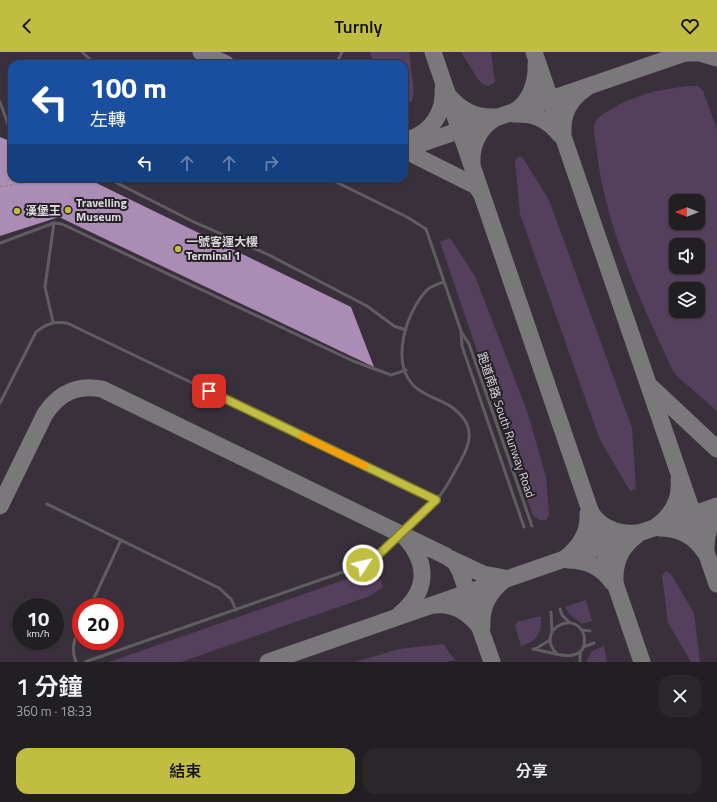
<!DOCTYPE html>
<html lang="zh-TW">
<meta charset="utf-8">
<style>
:root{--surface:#221f23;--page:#2a272b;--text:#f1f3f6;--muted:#a2a2a6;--line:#3f3d41;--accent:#c1bd40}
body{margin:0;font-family:"Titillium Web","Noto Sans TC",sans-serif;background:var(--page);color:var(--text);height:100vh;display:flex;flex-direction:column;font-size:15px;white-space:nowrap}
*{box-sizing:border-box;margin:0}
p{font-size:13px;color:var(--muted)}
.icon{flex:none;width:22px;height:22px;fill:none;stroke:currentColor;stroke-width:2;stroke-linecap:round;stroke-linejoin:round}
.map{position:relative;height:610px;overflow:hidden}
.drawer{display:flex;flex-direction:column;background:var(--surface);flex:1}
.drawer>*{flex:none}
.top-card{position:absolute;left:8px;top:8px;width:400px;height:122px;border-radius:12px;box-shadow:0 1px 3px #0004,0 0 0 1px var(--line);background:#1a4fa0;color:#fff;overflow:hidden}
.needle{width:26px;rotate:270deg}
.buttons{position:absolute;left:669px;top:142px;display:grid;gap:8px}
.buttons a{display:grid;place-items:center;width:36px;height:36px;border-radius:8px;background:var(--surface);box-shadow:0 1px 3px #0004,0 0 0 1px var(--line);font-size:20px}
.speed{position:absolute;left:12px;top:546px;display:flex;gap:8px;font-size:20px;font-weight:700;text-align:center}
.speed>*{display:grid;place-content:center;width:52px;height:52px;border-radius:50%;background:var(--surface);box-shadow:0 1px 3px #0004,0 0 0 1px var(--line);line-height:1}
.speed small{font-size:10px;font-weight:400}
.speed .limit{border:6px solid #d22;background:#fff;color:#111}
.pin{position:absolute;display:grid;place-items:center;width:34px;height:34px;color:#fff;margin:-17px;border-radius:8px;box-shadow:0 2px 6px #0006}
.me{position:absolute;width:44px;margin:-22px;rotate:55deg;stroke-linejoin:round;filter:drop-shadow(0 0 3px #0008)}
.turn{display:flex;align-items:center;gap:14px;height:84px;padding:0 16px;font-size:18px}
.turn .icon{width:52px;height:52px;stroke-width:2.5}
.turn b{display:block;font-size:28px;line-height:34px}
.lanes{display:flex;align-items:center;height:38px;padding:0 16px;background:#0003;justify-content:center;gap:20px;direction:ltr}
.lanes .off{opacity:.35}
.round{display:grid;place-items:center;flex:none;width:42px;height:42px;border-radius:12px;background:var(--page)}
.head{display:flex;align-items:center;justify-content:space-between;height:68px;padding:0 16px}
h1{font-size:24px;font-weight:600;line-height:30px}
.action{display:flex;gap:8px;margin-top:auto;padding:8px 16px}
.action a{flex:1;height:46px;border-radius:12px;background:var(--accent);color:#111;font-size:16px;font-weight:600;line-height:46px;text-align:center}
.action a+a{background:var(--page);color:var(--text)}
header{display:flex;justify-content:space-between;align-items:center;height:52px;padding:0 16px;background:var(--accent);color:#111;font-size:18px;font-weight:600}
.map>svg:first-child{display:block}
.built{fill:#39303c;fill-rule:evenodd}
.green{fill:#543f5c;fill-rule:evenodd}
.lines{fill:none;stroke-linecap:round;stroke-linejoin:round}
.taxiway{stroke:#7b787c;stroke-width:17}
.building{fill:#aa8cb4}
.path{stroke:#838085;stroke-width:1;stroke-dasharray:3 2;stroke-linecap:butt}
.lane{stroke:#5f5d60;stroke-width:3}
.route-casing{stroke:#7d7b2a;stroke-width:10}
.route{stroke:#c1bd40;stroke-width:7}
.slow{stroke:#f59e0b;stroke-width:7}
.poi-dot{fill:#c1bd40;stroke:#241f25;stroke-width:1.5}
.labels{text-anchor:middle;stroke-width:4;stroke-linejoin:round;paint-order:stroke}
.poi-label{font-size:12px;font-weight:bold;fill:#dbd8dc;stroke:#241f25;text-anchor:start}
.street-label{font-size:12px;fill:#dbd8dc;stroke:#241f25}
</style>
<header><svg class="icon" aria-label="back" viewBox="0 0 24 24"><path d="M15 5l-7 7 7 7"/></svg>Turnly<svg class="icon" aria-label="heart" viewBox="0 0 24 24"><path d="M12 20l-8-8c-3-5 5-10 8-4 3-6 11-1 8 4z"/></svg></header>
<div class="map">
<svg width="717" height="610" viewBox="0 0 717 610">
<rect width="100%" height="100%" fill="#2d292f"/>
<path class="built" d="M0 0H717V610H0ZM12 12H404V126H12ZM676 149H698V171H676ZM676 193H698V215H676ZM676 237H698V259H676ZM21 555H55V589H21ZM81 555H115V589H81Z"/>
<g class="green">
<path d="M370 0H409L414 39 412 49 404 54V12H374Z"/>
<path d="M461 0H491L495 30 488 34 482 32 477 26Z"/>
<path d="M690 34H698L703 39 717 77V359L678 325 673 319C640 248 604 172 596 93 595 86 592 75 596 69 599 64 605 61 610 58 637 42 659 37 690 34ZM676 149H698V171H676ZM676 193H698V215H676ZM676 237H698V259H676Z"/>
<path d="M519 105 523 106 549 148 632 376 636 437 630 439 600 388 520 162 515 108Z"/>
<path d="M450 186 475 224 527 359 546 425 549 463 546 468H540L533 464 440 190Z"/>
<path d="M666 519 671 522 694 561 700 610H691L668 571 662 524Z"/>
<path d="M367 520 381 528 383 535 370 544 181 610H109Z"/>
<path d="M586 548 592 569 582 572 569 562 565 555Z"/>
<path d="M541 564C542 580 537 590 521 594L515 574 517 570Z"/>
<path d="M443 592 455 608 446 610H355L399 597Z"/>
<path d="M604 594 607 610H586L592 599Z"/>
</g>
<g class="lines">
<g class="taxiway">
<path d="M201 0 226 12"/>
<path d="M433 0 642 610"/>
<path d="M534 0 717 532"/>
<path d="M448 43C460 58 475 66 495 65"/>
<path d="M515 59C531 50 537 28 536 12"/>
<path d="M514 62C534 61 548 67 560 83"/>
<path d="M563 81C562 63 570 47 585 37"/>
<path d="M410 87C432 80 445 59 443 37"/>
<path d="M404 94 420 92 685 1H700L717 6"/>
<path d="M404 98 476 134 481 141"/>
<path d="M472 111C471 94 479 76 494 67"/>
<path d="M652 336 717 397"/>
<path d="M0 454 45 362C59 341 77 332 102 337L446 504 455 510 460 519 492 610"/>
<path d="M590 459C599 475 618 483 636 481"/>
<path d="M657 474C672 463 681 447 679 428"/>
<path d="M659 476C678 476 694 483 704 499"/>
<path d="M706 496C706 483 709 472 717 461"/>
<path d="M566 506C580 494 589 481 588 462"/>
<path d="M451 507 483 522 505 526"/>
<path d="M568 508C586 508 601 514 612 530"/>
<path d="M615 530C614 512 621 495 636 484"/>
<path d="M435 553C454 551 467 560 479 574"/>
<path d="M400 562C428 539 429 512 405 485"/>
<path d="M482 574C481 556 489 540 503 529"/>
<path d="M268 610 717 454"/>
</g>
</g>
<path class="building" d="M0 85 12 90V126H86L351 255 374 315 59 165 0 184Z"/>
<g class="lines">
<g class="path">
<path d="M7 128 12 126"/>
<path d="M0 135 23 131"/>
<path d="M71 145 116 169"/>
</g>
<g class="lane">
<path d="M82 0 95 12"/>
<path d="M336 12 342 0"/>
<path d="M0 50 9 75 12 77"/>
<path d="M107 126 194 170 267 202 367 254 394 274 406 278"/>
<path d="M328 126 407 165 426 177 461 279 462 294 524 475"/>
<path d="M0 191 54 171 62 172 353 309 391 323 406 318"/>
<path d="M53 270 45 235 54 171"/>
<path d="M462 281 469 292 532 474"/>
<path d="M0 351 36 280C46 272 54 269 67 271L436 448"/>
<path d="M47 452 219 536 231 547 236 558"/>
<path d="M90 555 121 488"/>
<path d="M560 557 562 563 569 570"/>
<path d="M551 560 552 580"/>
<path d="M582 578 590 579"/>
<path d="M583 595 594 591"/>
<path d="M533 597C548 599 572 610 582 598 585 593 585 588 584 583 575 556 534 579 557 602"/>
<path d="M535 597 550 588"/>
<path d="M76 610C70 596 75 586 81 573"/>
<path d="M85 610 363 513 373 508 436 448C445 439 450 428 456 417 469 394 479 376 453 356 441 347 423 344 413 333 390 308 407 259 427 238 431 234 439 232 444 230"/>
<path d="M580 610V600"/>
</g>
</g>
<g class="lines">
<g class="route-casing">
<path id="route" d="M209 339 436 448 373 508 363 513"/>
</g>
<use href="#route" class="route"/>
<path class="slow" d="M302 384 365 414"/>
</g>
<g class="poi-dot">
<circle cx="68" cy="158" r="4"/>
<circle cx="17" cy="159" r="4"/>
<circle cx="178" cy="197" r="4"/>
</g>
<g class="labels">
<g class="poi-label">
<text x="76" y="155">Travelling<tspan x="76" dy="14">Museum</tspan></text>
<text x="25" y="163">漢堡王</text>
<text x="186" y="194">一號客運大樓<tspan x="186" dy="14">Terminal 1</tspan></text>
</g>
<g class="street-label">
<text transform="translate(506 373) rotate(71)" y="4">跑道南路 South Runway Road</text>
</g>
</g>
</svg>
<div class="buttons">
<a><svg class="needle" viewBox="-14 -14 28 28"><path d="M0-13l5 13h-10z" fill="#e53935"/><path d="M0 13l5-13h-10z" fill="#a2a2a6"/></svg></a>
<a><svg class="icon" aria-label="sound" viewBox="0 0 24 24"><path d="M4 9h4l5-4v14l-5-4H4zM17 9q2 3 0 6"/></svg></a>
<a><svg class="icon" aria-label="layers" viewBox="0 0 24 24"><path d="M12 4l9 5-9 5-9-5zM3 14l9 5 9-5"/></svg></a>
</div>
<div class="speed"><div>10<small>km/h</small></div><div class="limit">20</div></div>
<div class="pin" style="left:209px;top:339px;background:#d93025"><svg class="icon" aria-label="arrive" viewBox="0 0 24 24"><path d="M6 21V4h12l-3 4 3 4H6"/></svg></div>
<svg class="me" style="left:363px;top:513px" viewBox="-20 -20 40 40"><circle r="17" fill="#c1bd40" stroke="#fff" stroke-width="3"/><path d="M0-11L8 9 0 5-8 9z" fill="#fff"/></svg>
<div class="top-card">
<div class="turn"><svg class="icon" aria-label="left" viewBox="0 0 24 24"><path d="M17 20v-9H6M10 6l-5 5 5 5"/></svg><div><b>100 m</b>左轉</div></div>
<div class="lanes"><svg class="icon" aria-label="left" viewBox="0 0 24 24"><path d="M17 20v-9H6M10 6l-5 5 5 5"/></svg><svg class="icon off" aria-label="ahead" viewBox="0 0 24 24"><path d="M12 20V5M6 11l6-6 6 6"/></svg><svg class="icon off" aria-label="ahead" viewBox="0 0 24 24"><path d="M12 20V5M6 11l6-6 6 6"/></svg><svg class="icon off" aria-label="right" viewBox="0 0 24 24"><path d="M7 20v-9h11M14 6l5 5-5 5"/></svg></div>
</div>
</div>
<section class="drawer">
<div class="head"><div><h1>1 分鐘</h1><p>360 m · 18:33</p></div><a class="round"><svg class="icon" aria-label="close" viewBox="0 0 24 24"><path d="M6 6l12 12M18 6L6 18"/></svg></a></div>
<div class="action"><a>結束</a><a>分享</a></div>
</section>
